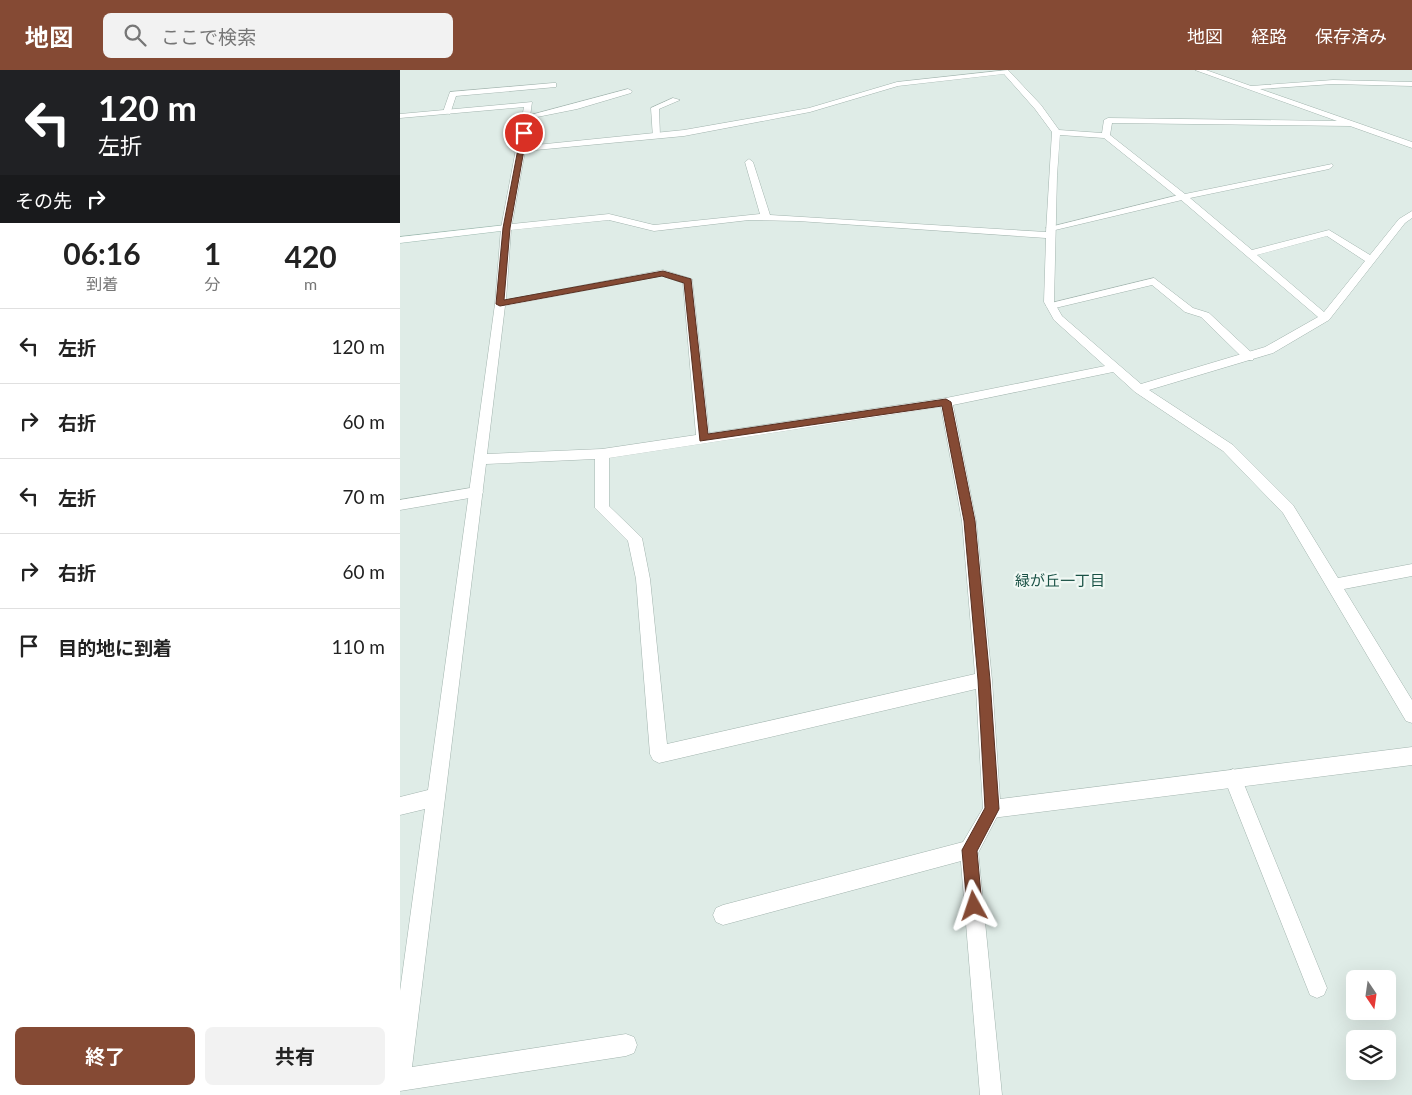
<!DOCTYPE html>
<html lang="ja">
<meta charset="utf-8">
<style>
:root{--surface:#fff;--page:#f2f2f2;--text:#222;--muted:#767676;--line:#e0e0e0;--accent:#854a34}
body{margin:0;font-family:Lato,"Noto Sans JP",sans-serif;background:var(--page);color:var(--text);height:100vh;display:flex;flex-direction:column;font-size:19px;white-space:nowrap}
*{box-sizing:border-box;margin:0}
p{font-size:16px;color:var(--muted)}
.icon{flex:none;width:28px;height:28px;fill:none;stroke:currentColor;stroke-width:2;stroke-linecap:round;stroke-linejoin:round}
.map{position:relative;flex:1;overflow:hidden}
.drawer{display:flex;flex-direction:column;background:var(--surface);width:400px}
.drawer>*{flex:none}
.top-card{background:#202124;color:#fff;overflow:hidden}
.needle{width:32px;rotate:167deg}
.tools{position:absolute;left:946px;top:900px;display:grid;gap:10px}
.tools a{display:grid;place-items:center;width:50px;height:50px;border-radius:8px;background:var(--surface);box-shadow:0 5px 20px #0002;font-size:25px}
.pin{position:absolute;display:grid;place-items:center;width:42px;height:42px;color:#fff;margin:-21px;border:2px solid #fff;border-radius:50%;box-shadow:0 1px 5px #0007}
.me{position:absolute;width:55px;margin:-28px;rotate:355deg;stroke-linejoin:round;filter:drop-shadow(0 0 4px #0008)}
.turn{display:flex;align-items:center;gap:18px;height:105px;padding:0 15px;font-size:22px}
.turn .icon{width:65px;height:65px;stroke-width:2.5}
.turn b{display:block;font-size:35px;line-height:42px}
.then{display:flex;align-items:center;height:48px;padding:0 15px;background:#0003;gap:10px;font-size:19px}
.eta{display:flex;justify-content:space-evenly;align-items:center;height:85px;text-align:center}
.eta b{font-size:30px;font-weight:700;line-height:35px}
.button{display:flex;gap:10px;margin-top:auto;padding:10px 15px}
.button a{flex:1;height:58px;border-radius:8px;background:var(--accent);color:#fff;font-size:20px;font-weight:700;line-height:58px;text-align:center}
.button a+a{background:var(--page);color:var(--text)}
ul{padding:0;list-style:none}
li{display:flex;align-items:center;gap:15px;height:75px;padding:0 15px;border-top:1px solid var(--line)}
li div{flex:1}
li b{display:block;font-size:19px}
li em{font-style:normal}
header{display:flex;align-items:center;gap:30px;box-sizing:border-box;height:70px;padding:0 25px;background:var(--accent);color:#fff}
header strong{font-size:24px}
nav{display:flex;gap:28px;margin-inline-start:auto;font-size:18px}
.search{width:350px;height:45px;background:var(--page);display:flex;align-items:center;gap:12px;box-sizing:border-box;padding:0 18px;border-radius:8px;color:var(--muted);font-size:19px}
main{display:flex;flex:1;min-height:0}
.map>svg:first-child{display:block}
.lines{fill:none;stroke-linecap:round;stroke-linejoin:round}
.lane-casing{stroke:#a2b4ae;stroke-width:1}
.street-casing{stroke:#a2b4ae;stroke-width:1}
.secondary-casing{stroke:#9db9af;stroke-width:1}
.lane{fill:#fff;fill-rule:evenodd}
.street{fill:#fff;fill-rule:evenodd}
.secondary{fill:#fff;fill-rule:evenodd}
.route{fill:#854a34;stroke:#563022}
.labels{text-anchor:middle;stroke-width:4.5;stroke-linejoin:round;paint-order:stroke}
.neighbourhood-label{font-size:15px;fill:#195145;stroke:#f0f8f4}
</style>
<header>
<strong>地図</strong>
<div class="search"><svg class="icon" aria-label="search" viewBox="0 0 24 24"><circle cx="10" cy="10" r="6"/><path d="M15 15l6 6"/></svg>ここで検索</div>
<nav><a>地図</a><a>経路</a><a>保存済み</a></nav>
</header>
<main>
<section class="drawer">
<div class="top-card">
<div class="turn"><svg class="icon" aria-label="left" viewBox="0 0 24 24"><path d="M17 20v-9H6M10 6l-5 5 5 5"/></svg><div><b>120 m</b>左折</div></div>
<div class="then">その先<svg class="icon" aria-label="right" viewBox="0 0 24 24"><path d="M7 20v-9h11M14 6l5 5-5 5"/></svg></div>
</div>
<div class="eta">
<div><b>06:16</b><p>到着</p></div>
<div><b>1</b><p>分</p></div>
<div><b>420</b><p>m</p></div>
</div>
<ul>
<li><svg class="icon" aria-label="left" viewBox="0 0 24 24"><path d="M17 20v-9H6M10 6l-5 5 5 5"/></svg><div><b>左折</b></div><em>120 m</em></li>
<li><svg class="icon" aria-label="right" viewBox="0 0 24 24"><path d="M7 20v-9h11M14 6l5 5-5 5"/></svg><div><b>右折</b></div><em>60 m</em></li>
<li><svg class="icon" aria-label="left" viewBox="0 0 24 24"><path d="M17 20v-9H6M10 6l-5 5 5 5"/></svg><div><b>左折</b></div><em>70 m</em></li>
<li><svg class="icon" aria-label="right" viewBox="0 0 24 24"><path d="M7 20v-9h11M14 6l5 5-5 5"/></svg><div><b>右折</b></div><em>60 m</em></li>
<li><svg class="icon" aria-label="arrive" viewBox="0 0 24 24"><path d="M6 21V4h12l-3 4 3 4H6"/></svg><div><b>目的地に到着</b></div><em>110 m</em></li>
</ul>
<div class="button"><a>終了</a><a>共有</a></div>
</section>
<div class="map">
<svg width="1012" height="1025" viewBox="0 0 1012 1025">
<rect width="100%" height="100%" fill="#dfece7"/>
<g class="lines">
<g class="lane-casing">
<g id="lane">
<path d="M153 13H156V17L56 26 50 44 43 42 50 22Z"/>
<path d="M228 19 232 21 231 23 177 39 127 49 123 47Z"/>
<path d="M273 28 280 30 259 39 260 66 253 68 251 38Z"/>
<path d="M783 124 788 127 786 129 651 161 646 158Z"/>
<path d="M754 208 793 238 809 243 853 284V290H845L801 247 785 242 752 215 651 239 646 236 647 234Z"/>
<path d="M76 417 81 418 83 422 81 426 0 440V430Z"/>
<path d="M833 699 839 702 927 918 924 925 917 928 910 925 824 708 827 702Z"/>
<path d="M592 730 598 733 601 739 576 787 323 855 316 852 313 845 316 838 323 835 563 772 586 733Z"/>
</g>
</g>
<g class="street-casing">
<g id="street">
<path d="M608 0 641 35 659 60 702 63 704 50 708 48 937 51 795 0H806L851 16 933 10 1012 12V16L933 14 860 19 1012 72V78L950 56 712 53 710 65 785 124 932 94 933 96 929 99 790 128 852 180 929 160 970 185 999 149 1012 141V148L1005 153 929 250 873 283 749 320 833 375 893 435 938 508 1012 494V506L944 519 1012 630V653L1006 651 883 443 823 381 735 322 713 302 553 335 576 451 592 610 600 729 1012 677V695L592 748 586 745 583 739 576 619 259 693 253 690 250 684 236 509 228 471 195 438V389L86 394 12 997 226 964 234 967 237 975 234 983 226 986 0 1021V921L25 739 0 745V727L28 720 95 234 101 158 124 37 0 48V44L132 32 126 76 284 60 409 38 497 12ZM604 4 635 39 652 62 646 162 370 145 353 92 349 89 345 92 360 144 254 155 209 144 112 154 125 81 284 66 410 42 498 16ZM660 65 704 68 780 129 918 247 865 277 741 314 662 246 654 232 657 106ZM209 150 254 161 349 150 398 151 646 168 644 232 654 250 705 296 546 328 309 363 292 209 263 200 106 230 111 160ZM927 166 965 191 924 242 857 185ZM262 206 283 213 296 365 202 379 87 384 105 236ZM541 337 562 451 575 604 267 674 250 509 242 468 209 436V388Z"/>
<path d="M569 771 576 773 578 780 602 1025H580L560 780 562 773Z"/>
</g>
</g>
<g class="secondary-casing">
<path id="secondary" d="M106 155 109 156V160L0 173V167Z"/>
</g>
<use href="#lane" class="lane"/>
<use href="#street" class="street"/>
<use href="#secondary" class="secondary"/>
</g>
<path class="route" d="M124 61 127 63 110 158 104 230 263 201 291 209 308 364 546 329 551 332 575 451 590 610 599 739 577 781 582 836 580 842 574 844 569 842 567 836 562 780 585 738 578 610 564 451 542 336 300 371 284 213 262 206 100 236 96 234 103 158 121 63Z"/>
<g class="labels">
<g class="neighbourhood-label">
<text x="660" y="516">緑が丘一丁目</text>
</g>
</g>
</svg>
<div class="tools">
<a><svg class="needle" viewBox="-14 -14 28 28"><path d="M0-13l5 13h-10z" fill="#e53935"/><path d="M0 13l5-13h-10z" fill="#767676"/></svg></a>
<a><svg class="icon" aria-label="layers" viewBox="0 0 24 24"><path d="M12 4l9 5-9 5-9-5zM3 14l9 5 9-5"/></svg></a>
</div>
<div class="pin" style="left:124px;top:63px;background:#d93025"><svg class="icon" aria-label="arrive" viewBox="0 0 24 24"><path d="M6 21V4h12l-3 4 3 4H6"/></svg></div>
<svg class="me" style="left:574px;top:836px" viewBox="-20 -20 40 40"><path d="M0-17L14 15 0 8-14 15z" fill="#854a34" stroke="#fff" stroke-width="4"/></svg>
</div>
</main>
